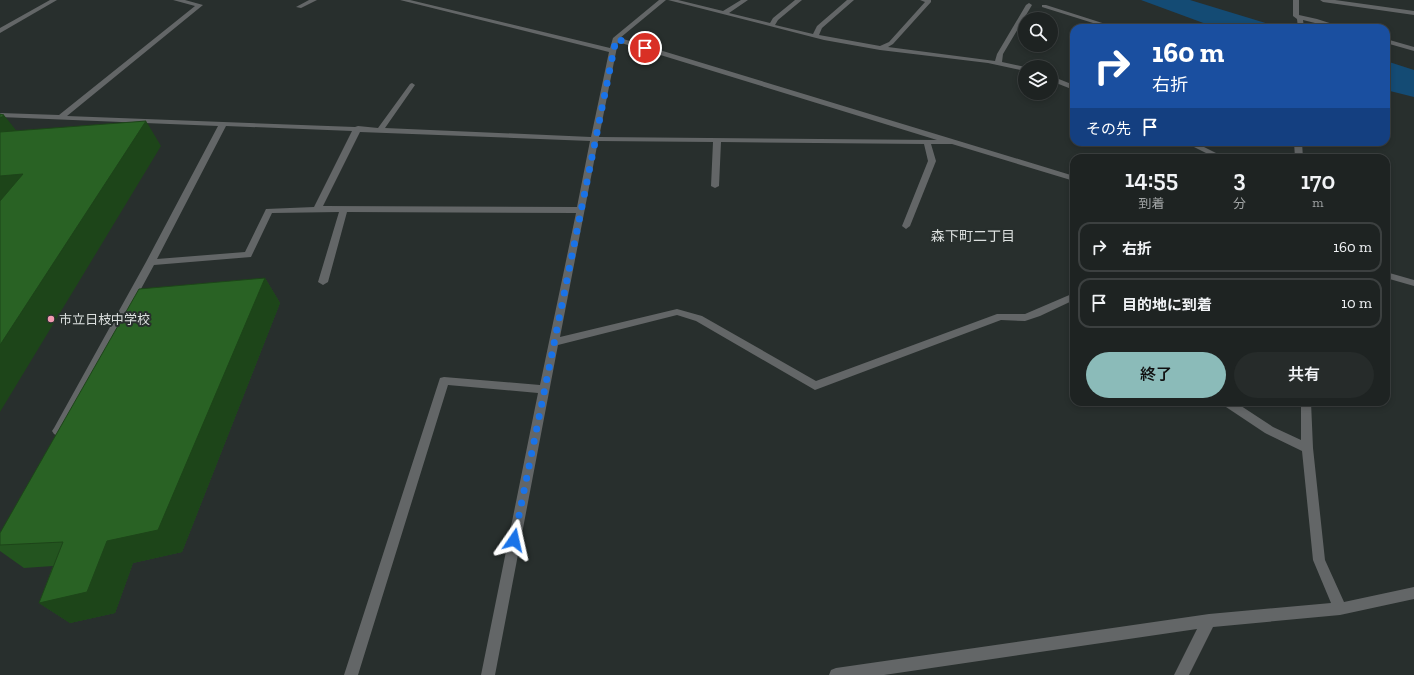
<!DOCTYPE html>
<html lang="ja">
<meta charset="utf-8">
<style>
:root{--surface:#1e2322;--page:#262b2a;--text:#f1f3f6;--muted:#a1a4a5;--line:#3c4040;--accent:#8bbbb9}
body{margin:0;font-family:"Zilla Slab","Noto Sans JP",serif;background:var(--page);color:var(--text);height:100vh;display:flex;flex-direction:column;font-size:15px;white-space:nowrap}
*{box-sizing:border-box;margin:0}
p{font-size:13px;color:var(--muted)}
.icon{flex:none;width:22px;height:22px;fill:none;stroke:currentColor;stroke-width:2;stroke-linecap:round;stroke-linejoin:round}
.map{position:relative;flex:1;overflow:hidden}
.details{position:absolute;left:1070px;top:154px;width:320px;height:252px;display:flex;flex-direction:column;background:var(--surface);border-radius:12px;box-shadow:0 2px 6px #0003,0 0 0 1px var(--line)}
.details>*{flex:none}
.top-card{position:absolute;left:1070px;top:24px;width:320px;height:122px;border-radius:12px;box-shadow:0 2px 6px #0003,0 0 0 1px var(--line);background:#1a4fa0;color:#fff;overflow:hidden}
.tools{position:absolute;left:1018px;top:12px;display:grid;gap:8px}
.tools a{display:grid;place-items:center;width:40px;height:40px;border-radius:50%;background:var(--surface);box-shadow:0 2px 6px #0003,0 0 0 1px var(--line);font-size:20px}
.pin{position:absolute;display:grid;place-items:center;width:34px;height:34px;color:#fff;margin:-17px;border:2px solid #fff;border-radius:50%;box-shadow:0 1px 4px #0007}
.me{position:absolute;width:44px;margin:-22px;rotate:11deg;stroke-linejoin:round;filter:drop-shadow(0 0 3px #0008)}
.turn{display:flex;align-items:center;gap:14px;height:84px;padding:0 16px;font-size:18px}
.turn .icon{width:52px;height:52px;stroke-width:2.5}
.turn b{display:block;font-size:28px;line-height:34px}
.then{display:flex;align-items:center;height:38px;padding:0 16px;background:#0003;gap:8px;font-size:15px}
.eta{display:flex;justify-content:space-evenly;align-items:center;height:68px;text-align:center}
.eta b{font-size:24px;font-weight:600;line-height:28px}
.cta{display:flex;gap:8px;margin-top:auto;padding:8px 16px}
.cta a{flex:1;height:46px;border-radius:24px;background:var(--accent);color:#111;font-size:16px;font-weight:600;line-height:46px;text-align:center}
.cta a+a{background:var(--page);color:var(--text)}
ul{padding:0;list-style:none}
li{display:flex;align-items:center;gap:12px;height:50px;margin:0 8px 6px;padding:0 8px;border:2px solid var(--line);border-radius:12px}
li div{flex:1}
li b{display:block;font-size:15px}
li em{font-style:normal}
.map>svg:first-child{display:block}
.water{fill:#144b74}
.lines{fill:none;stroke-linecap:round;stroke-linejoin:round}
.minor{fill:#636667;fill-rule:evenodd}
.wall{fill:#23541f}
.shaded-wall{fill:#1d4519}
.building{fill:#296224;stroke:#1d4519}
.route{stroke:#1a73e8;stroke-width:7;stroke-dasharray:0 12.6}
.poi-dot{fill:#f29ab0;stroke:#282f2d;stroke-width:1.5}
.labels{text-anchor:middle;stroke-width:4;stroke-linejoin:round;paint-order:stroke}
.poi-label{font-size:13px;fill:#dbdfde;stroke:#282f2d;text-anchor:start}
.neighbourhood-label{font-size:14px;fill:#dbdfde;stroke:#282f2d}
</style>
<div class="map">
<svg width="1414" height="675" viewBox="0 0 1414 675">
<rect width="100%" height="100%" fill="#282f2d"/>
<g class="water">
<path d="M1141 0H1190L1282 28H1217Z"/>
<path d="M1386 61 1414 70V97L1386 90Z"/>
</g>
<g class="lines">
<g class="minor">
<path d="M50 0H57L0 33V28Z"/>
<path d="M173 0H185L203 5 67 116 355 127 358 126 378 128 410 84 412 83 415 85 385 128 591 137 609 52 400 0H410L610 48 613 38 659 0H666L620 38 1074 176V181L952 144H931L936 161 910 226 906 229 902 226 928 161 924 144 721 142 719 186 715 188 711 186 713 142 598 141 560 337 677 309 702 316 816 381 997 314H1025L1074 293V300L1040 316 1025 321 1001 320 815 390 696 321 677 315 558 345 495 675H481L538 393 448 385 358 675H344L439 381 440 378 444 377 540 385 576 213 347 212 328 282 323 285 318 282 339 212 272 213 251 257 154 265 62 434 58 436 54 434 52 431 54 428 146 262 218 126 0 117V113L59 115 195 6ZM618 42 937 140 599 137ZM226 126 352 131 314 207 266 209 245 252 157 259ZM360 132 590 141 577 207 323 206Z"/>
<path d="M309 0H317L301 8 296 7Z"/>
<path d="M668 0H678L723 11 741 0H748L729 13 770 23 773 18 795 0H802L778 20 775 25 813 34 817 26 847 0H854L822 28 819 35 880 46 889 42 925 2 920 0H931V2L893 44 888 47 995 61 997 54 1026 5 1029 3 1032 5 1003 54 1002 62 1025 67V71L988 63 880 50 824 40Z"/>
<path d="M1293 0H1299V15L1317 19 1345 28H1335L1303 20 1304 28H1298L1297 19 1293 16Z"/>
<path d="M1320 0H1335L1414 11V15L1323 2Z"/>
<path d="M1042 5H1046L1118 28H1109L1042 7Z"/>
<path d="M1386 39 1414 47V51L1386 43Z"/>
<path d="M1051 76 1074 85V90L1051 81Z"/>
<path d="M1184 142H1194L1226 158H1216Z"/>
<path d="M1294 142H1302L1303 158H1295Z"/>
<path d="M1386 272 1414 280V286L1386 278Z"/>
<path d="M1222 402H1235L1273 427 1301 440V402H1311L1313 448 1325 560 1344 602 1414 587V599L1340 615 1213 627 1189 675H1174L1197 629 884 675H829L831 670 836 668 1209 614 1331 603 1313 560 1302 451 1265 433 1223 405Z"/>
</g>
</g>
<path class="wall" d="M265 278 280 303 182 552 133 563 115 613 70 623 39 603 53 566 24 568 0 551V533Z"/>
<g class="shaded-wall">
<path d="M4 115 23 139 0 157V118Z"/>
<path d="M146 121 161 146 0 412V345Z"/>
<path d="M23 174 0 204V176Z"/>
<path d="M265 278 280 303 182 552 133 563 115 613 70 623 39 603 107 541Z"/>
</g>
<g class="building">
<path d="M0 114 4 115 0 118Z"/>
<path d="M146 121 0 345V201L23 174 0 176V132Z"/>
<path d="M265 278 158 530 107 541 87 592 39 603 63 542 0 545V533L139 289Z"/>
</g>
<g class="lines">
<path class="route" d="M514 540 616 39 645 48"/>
</g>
<circle class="poi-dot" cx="51" cy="319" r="4"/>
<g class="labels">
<g class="poi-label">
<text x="59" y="324">市立日枝中学校</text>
</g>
<g class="neighbourhood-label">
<text x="973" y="241">森下町二丁目</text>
</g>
</g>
</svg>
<div class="tools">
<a><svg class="icon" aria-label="search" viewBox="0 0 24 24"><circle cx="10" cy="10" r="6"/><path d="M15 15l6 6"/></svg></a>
<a><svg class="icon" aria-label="layers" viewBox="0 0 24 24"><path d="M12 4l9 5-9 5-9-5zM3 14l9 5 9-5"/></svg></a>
</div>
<div class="pin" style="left:645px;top:48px;background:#d93025"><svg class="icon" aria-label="arrive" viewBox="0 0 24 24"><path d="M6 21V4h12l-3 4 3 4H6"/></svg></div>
<svg class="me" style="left:514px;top:540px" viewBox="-20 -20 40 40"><path d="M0-17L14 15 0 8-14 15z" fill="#1a73e8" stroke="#fff" stroke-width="4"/></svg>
<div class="top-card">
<div class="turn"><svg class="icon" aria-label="right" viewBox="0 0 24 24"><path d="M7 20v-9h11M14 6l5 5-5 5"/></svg><div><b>160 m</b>右折</div></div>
<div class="then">その先<svg class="icon" aria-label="arrive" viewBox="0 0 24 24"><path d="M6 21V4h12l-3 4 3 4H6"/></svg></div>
</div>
<section class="details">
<div class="eta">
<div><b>14:55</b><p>到着</p></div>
<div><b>3</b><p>分</p></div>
<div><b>170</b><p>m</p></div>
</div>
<ul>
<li><svg class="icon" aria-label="right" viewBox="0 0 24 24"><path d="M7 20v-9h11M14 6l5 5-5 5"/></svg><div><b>右折</b></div><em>160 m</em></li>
<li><svg class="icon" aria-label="arrive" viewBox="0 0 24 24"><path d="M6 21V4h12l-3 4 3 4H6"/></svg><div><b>目的地に到着</b></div><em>10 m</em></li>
</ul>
<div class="cta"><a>終了</a><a>共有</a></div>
</section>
</div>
